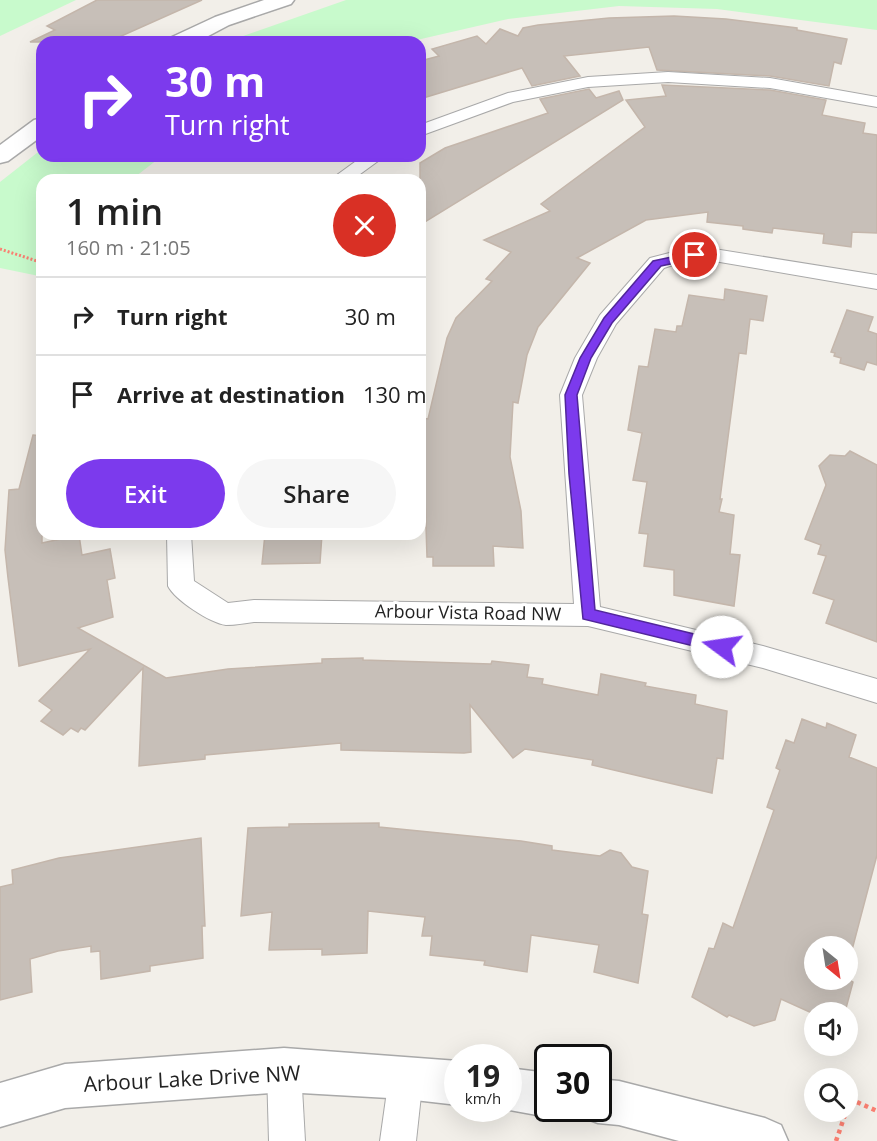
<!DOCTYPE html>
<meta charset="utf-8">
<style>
:root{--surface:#fff;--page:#f6f6f6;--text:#222;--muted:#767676;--line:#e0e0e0;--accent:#7c3aed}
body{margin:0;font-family:"Open Sans",sans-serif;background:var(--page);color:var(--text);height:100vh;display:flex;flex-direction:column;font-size:22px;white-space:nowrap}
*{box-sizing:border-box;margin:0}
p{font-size:20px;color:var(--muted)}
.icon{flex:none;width:33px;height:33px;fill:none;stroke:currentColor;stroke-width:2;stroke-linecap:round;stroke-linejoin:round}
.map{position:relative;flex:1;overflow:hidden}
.details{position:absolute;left:36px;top:174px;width:390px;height:366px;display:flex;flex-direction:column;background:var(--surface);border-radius:18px;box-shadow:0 6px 24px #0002}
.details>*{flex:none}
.hud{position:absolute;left:36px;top:36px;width:390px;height:126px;border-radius:18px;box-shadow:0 6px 24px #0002;background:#7c3aed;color:#fff;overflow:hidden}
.needle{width:39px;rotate:150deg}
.controls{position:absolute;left:804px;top:936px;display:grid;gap:12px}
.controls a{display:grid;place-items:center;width:54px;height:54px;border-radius:50%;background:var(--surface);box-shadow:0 6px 24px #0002;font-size:30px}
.speed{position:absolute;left:444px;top:1044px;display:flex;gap:12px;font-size:30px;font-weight:700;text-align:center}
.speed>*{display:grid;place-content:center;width:78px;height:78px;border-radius:50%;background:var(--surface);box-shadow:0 6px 24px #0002;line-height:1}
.speed small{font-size:15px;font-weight:400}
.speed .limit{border:3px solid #111;border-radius:9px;background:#fff;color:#111}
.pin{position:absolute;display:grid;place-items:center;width:51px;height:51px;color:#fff;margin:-26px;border:3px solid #fff;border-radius:50%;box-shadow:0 2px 6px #0007}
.me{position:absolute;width:66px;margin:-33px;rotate:284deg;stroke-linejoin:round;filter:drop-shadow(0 0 4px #0008)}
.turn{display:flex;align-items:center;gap:21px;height:126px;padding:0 30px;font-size:27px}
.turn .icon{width:78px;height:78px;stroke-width:2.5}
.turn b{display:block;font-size:42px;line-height:51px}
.round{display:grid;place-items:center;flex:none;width:63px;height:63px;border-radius:32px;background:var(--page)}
.head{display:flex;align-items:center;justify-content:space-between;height:102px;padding:0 30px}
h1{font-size:36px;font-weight:600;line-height:45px}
.action{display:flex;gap:12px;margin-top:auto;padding:12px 30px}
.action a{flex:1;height:69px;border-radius:36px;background:var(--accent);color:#fff;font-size:24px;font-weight:600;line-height:69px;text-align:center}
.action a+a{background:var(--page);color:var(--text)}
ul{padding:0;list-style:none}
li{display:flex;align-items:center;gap:18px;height:78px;padding:0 30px;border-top:2px solid var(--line)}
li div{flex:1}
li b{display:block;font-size:22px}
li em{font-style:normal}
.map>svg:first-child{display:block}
.park{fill:#c8facc}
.building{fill:#c7bfb8;stroke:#c4b6ab;stroke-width:1.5}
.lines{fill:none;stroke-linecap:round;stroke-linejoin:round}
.minor-casing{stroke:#a9a9a9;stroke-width:2}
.tertiary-casing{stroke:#a9a9a9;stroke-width:3}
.path-far1{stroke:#fa8072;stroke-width:3;stroke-dasharray:2 2;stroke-linecap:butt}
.path{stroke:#fa8072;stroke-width:4.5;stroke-dasharray:4 4;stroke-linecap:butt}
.minor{fill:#fff;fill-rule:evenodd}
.tertiary{fill:#fff;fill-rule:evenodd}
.route{fill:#7c3aed;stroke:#51269a;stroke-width:1.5}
.labels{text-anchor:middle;stroke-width:6;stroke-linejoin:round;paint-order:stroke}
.street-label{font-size:18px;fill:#222;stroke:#fff}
.near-street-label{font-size:21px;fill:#222;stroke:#fff}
</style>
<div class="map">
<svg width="877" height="1141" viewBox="0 0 877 1141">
<rect width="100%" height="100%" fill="#f2efe9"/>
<g class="park">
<path d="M0 0H76L0 36Z"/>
<path d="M346 0H877V30L717 9 619 6 508 19 408 42H226Z"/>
<path d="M42 149V156H162L131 180H42V273L39 276 0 268V182Z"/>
</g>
<g class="building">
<path d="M97 0H202L108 42H30L55 30 47 26Z"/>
<path d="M674 16 726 19 797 28V30L847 39 841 64 834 62 829 86 770 76 657 70 649 47 564 56 580 76 532 86 522 68 420 99V61L439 56 432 49 477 36 486 44 500 29 518 36 523 28 538 25 609 18Z"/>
<path d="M662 85 770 90 826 100 822 115 865 123 863 133 877 135V233L852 232 851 247 823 243 824 234 773 228 772 233 743 229V226L707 222 708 212 646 220 577 258 590 263 538 327 527 355 518 403 513 402 510 457 521 511 523 548 493 546 494 566H433V557H427L425 495H420L422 418 428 419 447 338 456 318 492 281 486 279 511 252 484 240 550 211 541 204 645 127 626 100 666 96Z"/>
<path d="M589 89 596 98 619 91 623 100 420 225V163L445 148 548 113 540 99Z"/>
<path d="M725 289 767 296 763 321 750 319 746 354 739 353 720 499H722L719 512 734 515 730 554 740 555 734 606 674 595V570L644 566 648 534 639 533 647 482 633 480 642 433 628 430 639 366 648 367 655 329 676 332 677 326H682L689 295 724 300Z"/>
<path d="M847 310 873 317 868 331 877 334V365L867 362 864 370 840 363 841 358 834 356 835 353 831 352Z"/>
<path d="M33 435 42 436V543L79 535 82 555 110 549 115 578 107 580 113 617 78 628 166 678 228 669 322 663V659L363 658V660L491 664 492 661 529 665 527 677 543 679 542 684 598 695 601 674 646 683 645 686 696 695 695 704 727 711 723 759 717 758 712 793 592 765 593 760 525 749 513 758 470 705 471 752 464 753 341 750V743L205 755V759L139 766 143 668 85 730 81 728 78 732 71 728 63 735 41 721 52 710 39 701 90 649 19 666 8 578 5 550 9 490 19 489Z"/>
<path d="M850 451 877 465V642L826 623 834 600 813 593 826 556 818 554 821 545 805 539 826 485 819 466 830 455 845 456Z"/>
<path d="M265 534H322L320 563 262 564Z"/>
<path d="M802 719 826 728 827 723 856 735 849 757 877 768V855L848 965V946H814V980L848 979 853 982 845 1012 814 1014 781 999 775 1020 754 1026 729 1015 727 1017 692 997 709 948 714 949 723 923 733 928 774 810 767 807 780 770 776 768 786 740 794 743Z"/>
<path d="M379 823V827L521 841 552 846V850L600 856 610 850 621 853 632 867 648 871 642 914 648 915 638 983 594 972 599 945 531 935 527 972 484 965 485 961 430 955 432 936H422L425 917 368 911 367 953 322 955V949L269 950 272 912 241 916 248 828 289 827V824Z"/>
<path d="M201 838 205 926H202L203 958 150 966V971L101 979 100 951 91 952V946L58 951 30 959 32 992 0 1000V887L13 884 12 870 59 858Z"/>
</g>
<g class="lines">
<g class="minor-casing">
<g id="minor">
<path d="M668 72 770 78 877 97V107L770 88 668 82 588 87 513 102 420 136V125L508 93 588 77Z"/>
<path d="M363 156H385L352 180H330Z"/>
<path d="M708 248 877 275V289L708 260 682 262 664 268 616 324 597 358 582 395 600 607 763 646 877 679V703L763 668 588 626 254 622C245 623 235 625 226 625 210 623 175 600 168 586L167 534H191L194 581 228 603 254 600 574 604 560 395 575 358 600 315 650 258 681 250Z"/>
<path d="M284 1053 296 1058 301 1070 305 1141H269L267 1070 272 1058Z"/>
<path d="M406 1060 418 1065 423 1077 416 1141H380L389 1077 394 1065Z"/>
</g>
</g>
<g class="tertiary-casing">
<g id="tertiary">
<path d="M264 0H294L291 4 229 25 197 42H169L172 37 215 17Z"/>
<path d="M42 118V136L8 161 0 163V145L34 120Z"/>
<path d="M284 1048 458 1061V1105L406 1099 284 1092 65 1108 0 1127V1083L65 1064Z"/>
<path d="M508 1068 548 1073V1108H565L564 1111 548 1117 499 1108H508Z"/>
<path d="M598 1079 619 1081 765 1118 781 1125 788 1141H679L619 1125 598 1123 582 1117 579 1108H598Z"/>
</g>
</g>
<path class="path-far1" d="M0 249 37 261 42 267"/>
<g class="path">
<path d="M848 1107 850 1099 877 1111"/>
<path d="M836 1141 846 1112"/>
</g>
<use href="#minor" class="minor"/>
<use href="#tertiary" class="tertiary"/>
</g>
<path class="route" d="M695 252 699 253V258L661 266 612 323 591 358 577 395 595 610 727 642 729 647 722 653 583 619 569 474 565 395 580 358 604 318 653 261Z"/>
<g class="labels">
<g class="street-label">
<text transform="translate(468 613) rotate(1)" y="6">Arbour Vista Road NW</text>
</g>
<g class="near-street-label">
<text transform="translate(192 1079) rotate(-3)" y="7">Arbour Lake Drive NW</text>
</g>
</g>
</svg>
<div class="controls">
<a><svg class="needle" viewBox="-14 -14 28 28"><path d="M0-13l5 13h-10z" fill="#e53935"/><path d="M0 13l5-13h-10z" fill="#767676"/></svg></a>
<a><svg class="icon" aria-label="sound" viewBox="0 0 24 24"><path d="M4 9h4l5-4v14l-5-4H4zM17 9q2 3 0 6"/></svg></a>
<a><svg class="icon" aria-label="search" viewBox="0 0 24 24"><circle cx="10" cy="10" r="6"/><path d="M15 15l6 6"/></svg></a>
</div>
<div class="speed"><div>19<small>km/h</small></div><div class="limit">30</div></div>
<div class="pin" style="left:695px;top:255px;background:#d93025"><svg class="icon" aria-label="arrive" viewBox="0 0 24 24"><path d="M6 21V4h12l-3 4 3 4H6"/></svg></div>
<svg class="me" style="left:722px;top:647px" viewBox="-20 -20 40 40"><circle r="19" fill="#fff"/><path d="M0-13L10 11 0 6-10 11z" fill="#7c3aed"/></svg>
<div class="hud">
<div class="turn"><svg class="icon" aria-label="right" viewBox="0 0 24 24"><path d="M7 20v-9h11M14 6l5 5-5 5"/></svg><div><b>30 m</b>Turn right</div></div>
</div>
<section class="details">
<div class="head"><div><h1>1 min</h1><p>160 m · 21:05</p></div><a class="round" style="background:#d93025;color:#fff"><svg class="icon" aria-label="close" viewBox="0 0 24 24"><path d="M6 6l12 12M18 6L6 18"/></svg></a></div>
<ul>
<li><svg class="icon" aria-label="right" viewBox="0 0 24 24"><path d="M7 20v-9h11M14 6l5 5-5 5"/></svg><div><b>Turn right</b></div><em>30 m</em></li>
<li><svg class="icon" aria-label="arrive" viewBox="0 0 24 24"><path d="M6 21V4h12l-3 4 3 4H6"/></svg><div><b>Arrive at destination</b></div><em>130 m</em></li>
</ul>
<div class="action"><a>Exit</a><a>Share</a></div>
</section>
</div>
